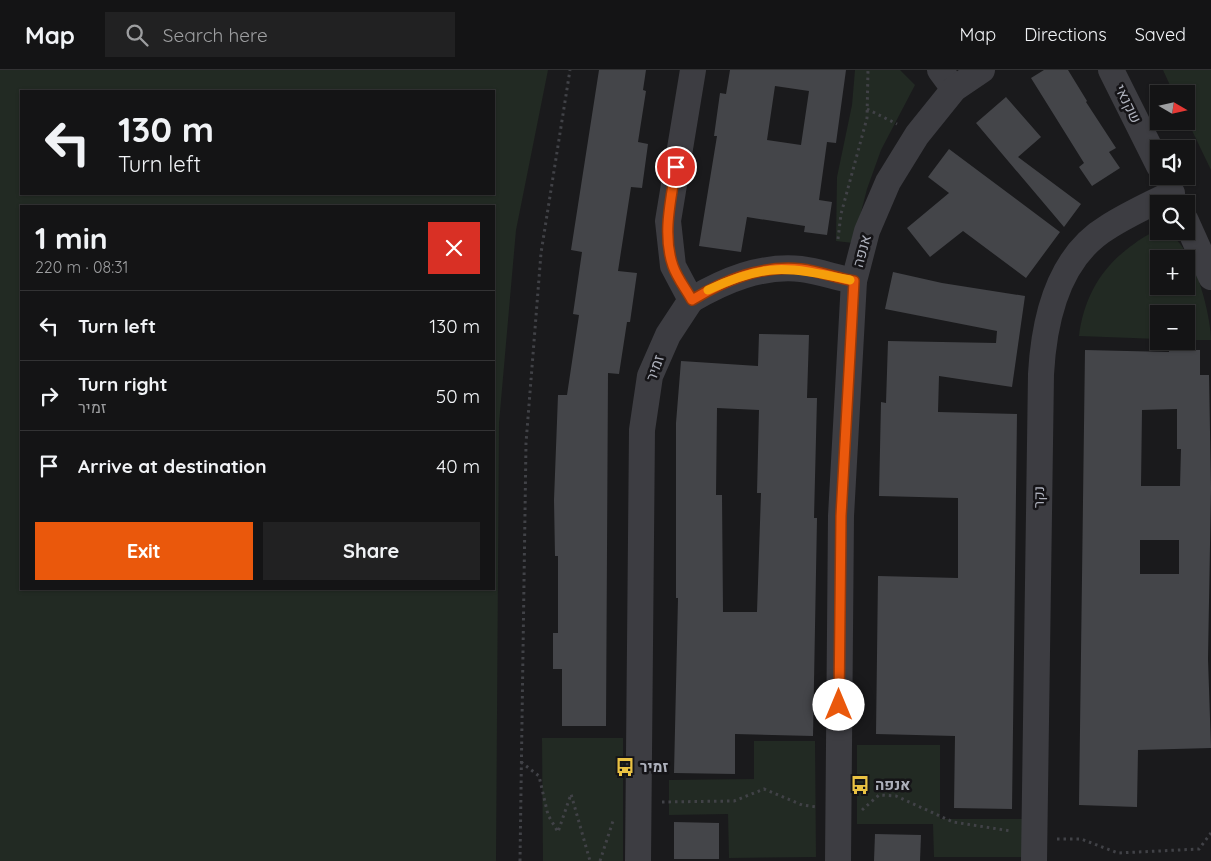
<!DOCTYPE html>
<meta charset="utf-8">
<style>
:root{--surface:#141415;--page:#212122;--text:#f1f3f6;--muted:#9d9ea0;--line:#333334;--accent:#ea580c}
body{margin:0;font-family:Quicksand,Heebo,sans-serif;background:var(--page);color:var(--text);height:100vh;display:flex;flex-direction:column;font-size:19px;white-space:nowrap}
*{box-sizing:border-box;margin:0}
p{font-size:16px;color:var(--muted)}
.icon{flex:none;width:28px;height:28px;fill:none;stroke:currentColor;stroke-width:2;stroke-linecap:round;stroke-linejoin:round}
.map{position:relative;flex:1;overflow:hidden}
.details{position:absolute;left:20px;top:135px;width:475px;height:385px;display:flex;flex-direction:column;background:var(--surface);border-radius:0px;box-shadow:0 1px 4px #0004,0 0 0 1px var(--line)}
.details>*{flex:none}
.banner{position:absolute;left:20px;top:20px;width:475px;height:105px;border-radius:0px;box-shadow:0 1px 4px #0004,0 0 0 1px var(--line);background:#141415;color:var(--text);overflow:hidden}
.needle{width:32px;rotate:99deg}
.controls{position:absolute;left:1150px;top:15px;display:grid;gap:10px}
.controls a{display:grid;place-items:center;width:45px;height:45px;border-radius:0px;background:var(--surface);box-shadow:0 1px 4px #0004,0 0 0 1px var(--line);font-size:25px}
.pin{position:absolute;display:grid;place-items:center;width:42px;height:42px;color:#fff;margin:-21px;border:2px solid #fff;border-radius:50%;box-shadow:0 1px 5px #0007}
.me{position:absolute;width:55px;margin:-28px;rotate:0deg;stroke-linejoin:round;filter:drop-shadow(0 0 4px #0008)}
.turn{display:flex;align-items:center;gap:18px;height:105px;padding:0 15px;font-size:22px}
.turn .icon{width:65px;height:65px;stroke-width:2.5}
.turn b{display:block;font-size:35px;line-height:42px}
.round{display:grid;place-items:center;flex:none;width:52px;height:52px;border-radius:0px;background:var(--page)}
.summary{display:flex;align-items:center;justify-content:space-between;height:85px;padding:0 15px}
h1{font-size:30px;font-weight:700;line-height:38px}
.cta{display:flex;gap:10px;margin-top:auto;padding:10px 15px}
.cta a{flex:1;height:58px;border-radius:0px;background:var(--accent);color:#fff;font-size:20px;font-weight:700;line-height:58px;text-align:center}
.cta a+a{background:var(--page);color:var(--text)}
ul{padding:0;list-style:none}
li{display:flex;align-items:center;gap:15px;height:70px;padding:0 15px;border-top:1px solid var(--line)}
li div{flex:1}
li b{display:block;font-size:19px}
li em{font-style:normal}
header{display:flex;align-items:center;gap:30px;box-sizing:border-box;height:70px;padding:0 25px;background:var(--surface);border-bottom:1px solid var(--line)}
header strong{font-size:24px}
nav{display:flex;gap:28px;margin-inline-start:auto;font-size:18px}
.search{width:350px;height:45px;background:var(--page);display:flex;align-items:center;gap:12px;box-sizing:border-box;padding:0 18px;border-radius:0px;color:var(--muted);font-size:19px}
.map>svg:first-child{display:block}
.green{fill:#222a23;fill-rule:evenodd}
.building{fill:#444549;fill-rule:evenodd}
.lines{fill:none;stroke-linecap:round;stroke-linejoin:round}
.path{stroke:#414247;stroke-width:3;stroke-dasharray:2.5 4;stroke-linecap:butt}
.street{stroke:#3d3d42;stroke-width:26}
.route-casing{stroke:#983908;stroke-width:12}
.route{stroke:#ea580c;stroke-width:9}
.slow{stroke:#f59e0b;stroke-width:9}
.labels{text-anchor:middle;stroke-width:5;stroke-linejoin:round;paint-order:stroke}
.street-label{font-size:15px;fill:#adb0bb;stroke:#151417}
.poi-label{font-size:15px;font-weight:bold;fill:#adb0bb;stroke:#151417;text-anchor:start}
</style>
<header>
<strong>Map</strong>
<div class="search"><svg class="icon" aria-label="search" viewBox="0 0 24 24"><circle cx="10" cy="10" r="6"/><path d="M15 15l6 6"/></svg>Search here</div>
<nav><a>Map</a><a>Directions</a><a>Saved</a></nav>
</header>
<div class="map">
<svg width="1211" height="791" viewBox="0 0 1211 791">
<rect width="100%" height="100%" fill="#1a1a1c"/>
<g class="green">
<path d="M0 0H548L516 160 499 353 496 791H0ZM494 21V124H21V21ZM494 136V519H21V136Z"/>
<path d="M855 0H900L915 15 881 80 867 119 853 173 836 171 837 107 852 35Z"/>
<path d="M1163 0H1211V100L1186 48V24H1174Z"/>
<path d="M1162 161C1192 167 1211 244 1211 270H1186V244H1159V269L1079 266C1084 228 1100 199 1131 176 1141 169 1149 162 1162 161ZM1159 189H1186V216H1159Z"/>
<path d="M542 668H623V791H543Z"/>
<path d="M754 671H815L816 787 729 788 728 744 669 745V710L754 709Z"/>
<path d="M857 675H940V749H1026V787H934L933 754H857Z"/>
</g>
<g class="building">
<path d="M599 0H646L643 20 646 21 638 72 648 74 642 118 631 117 618 201 637 203 630 252H627L619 304 608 303 606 656H562V599H553V563H558V486H555L554 430 558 325H567L579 245 573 244 582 182 571 180Z"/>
<path d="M730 0H846L836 73 827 72 819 130 832 132 827 165 804 162 805 156 747 147 741 182 699 176 717 66H714L720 23 726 24ZM775 16 809 21 801 75 767 70Z"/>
<path d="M1044 0H1068L1087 31 1086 32 1116 78 1109 82 1120 98 1092 116 1079 97 1084 93 1031 8Z"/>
<path d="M1006 27 1041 67 1018 87 1081 134 1064 157 976 53Z"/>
<path d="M949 79 1060 162 1026 208 963 161 930 187 907 158 949 123 928 107Z"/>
<path d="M893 202 942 213 1025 226 1012 317 939 306 938 342 1017 344 1012 739 954 738 955 666 876 664 878 506 958 508V428L879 426 881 332 886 333 888 271 996 273 997 261 885 239Z"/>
<path d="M759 264 809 265 807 328H817L814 448H817L813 666 735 664V704L674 703 678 528H676V353L681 291 758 296ZM717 338 759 340 757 423H761L757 542H723L722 425H716Z"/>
<path d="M1085 280 1169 282V280H1200V305H1209L1211 418 1208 589 1211 678 1138 680 1137 737 1079 735ZM1177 339V379H1181L1180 416H1141L1142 340ZM1140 470H1179V504H1140Z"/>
<path d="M674 752 719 753V789H674Z"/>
<path d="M875 764 921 765 920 791H874Z"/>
</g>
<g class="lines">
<g class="path">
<path d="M867 39 897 54"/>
<path d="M838 169 841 144 867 48 868 0"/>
<path d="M521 692 539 706 548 745 558 762 571 724 590 791"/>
<path d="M662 732 734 731 764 719 802 735 817 737"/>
<path d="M862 740 879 725 896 726 953 752 1011 761"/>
<path d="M1057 769H1081L1118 783 1199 779 1211 763"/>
<path d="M520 791 526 373 541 183 570 0"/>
<path d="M600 791 613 751"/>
</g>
<g class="street">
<path d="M940 0 954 19"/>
<path d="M1111 0 1159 96"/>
<path d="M1186 151 1211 207"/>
<path d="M691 230C725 210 761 195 801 199 818 201 837 208 854 211"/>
<path d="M638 791 642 360 650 306 668 265 691 230 673 196 668 151 693 0"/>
<path d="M838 791 841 446 854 211 867 161 888 112 917 65 954 19 982 0"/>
<path d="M1034 791 1041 304C1044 250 1058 187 1108 157 1128 144 1151 134 1172 123"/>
</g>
</g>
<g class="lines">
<g class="route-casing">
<path id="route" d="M676 97C671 129 662 165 673 196 677 208 686 219 692 230 725 210 761 195 801 199 818 201 837 208 854 211L841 446 839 635"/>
</g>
<use href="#route" class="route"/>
<path class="slow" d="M708 220C767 192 788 197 850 210"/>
</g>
<defs>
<g id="bus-bare" transform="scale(1.5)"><path d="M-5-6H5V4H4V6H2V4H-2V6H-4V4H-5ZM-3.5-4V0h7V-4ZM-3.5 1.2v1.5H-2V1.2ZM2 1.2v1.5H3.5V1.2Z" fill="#eac243" stroke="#151417" stroke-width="2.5" paint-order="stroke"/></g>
</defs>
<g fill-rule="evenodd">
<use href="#bus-bare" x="625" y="697"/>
<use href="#bus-bare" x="860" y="715"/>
</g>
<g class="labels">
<g class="street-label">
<text transform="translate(1128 34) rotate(64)" y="5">שקנאי</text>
<text transform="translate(862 181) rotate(-75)" y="5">אנפה</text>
<text transform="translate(655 298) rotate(-70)" y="5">זמיר</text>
<text transform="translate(1039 427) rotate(-89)" y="5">נקר</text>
</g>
<g class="poi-label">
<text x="640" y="702">זמיר</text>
<text x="875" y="720">אנפה</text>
</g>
</g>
</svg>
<div class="controls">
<a><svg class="needle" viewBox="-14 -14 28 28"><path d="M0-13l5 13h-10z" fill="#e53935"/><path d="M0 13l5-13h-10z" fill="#9d9ea0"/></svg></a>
<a><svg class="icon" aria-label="sound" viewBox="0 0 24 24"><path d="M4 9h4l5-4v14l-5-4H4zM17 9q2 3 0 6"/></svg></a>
<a><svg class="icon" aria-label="search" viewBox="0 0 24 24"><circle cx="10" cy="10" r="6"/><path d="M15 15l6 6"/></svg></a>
<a>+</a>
<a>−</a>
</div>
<div class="pin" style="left:676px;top:97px;background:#d93025"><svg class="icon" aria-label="arrive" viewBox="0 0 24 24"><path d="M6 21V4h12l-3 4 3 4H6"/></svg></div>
<svg class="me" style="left:839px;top:635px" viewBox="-20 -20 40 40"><circle r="19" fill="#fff"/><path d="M0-13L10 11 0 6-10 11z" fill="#ea580c"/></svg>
<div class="banner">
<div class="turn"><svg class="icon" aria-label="left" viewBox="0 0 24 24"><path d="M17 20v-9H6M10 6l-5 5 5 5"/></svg><div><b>130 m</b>Turn left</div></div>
</div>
<section class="details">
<div class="summary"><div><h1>1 min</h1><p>220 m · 08:31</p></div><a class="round" style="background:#d93025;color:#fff"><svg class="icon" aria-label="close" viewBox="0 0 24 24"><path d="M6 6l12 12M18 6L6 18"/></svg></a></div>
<ul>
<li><svg class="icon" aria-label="left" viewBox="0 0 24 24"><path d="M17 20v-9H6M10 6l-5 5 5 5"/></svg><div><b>Turn left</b></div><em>130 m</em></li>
<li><svg class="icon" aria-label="right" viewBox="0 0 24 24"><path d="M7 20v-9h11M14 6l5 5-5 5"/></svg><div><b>Turn right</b><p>זמיר</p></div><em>50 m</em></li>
<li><svg class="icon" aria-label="arrive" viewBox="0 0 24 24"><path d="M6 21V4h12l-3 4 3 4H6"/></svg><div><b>Arrive at destination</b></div><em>40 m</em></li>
</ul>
<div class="cta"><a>Exit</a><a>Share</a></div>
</section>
</div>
